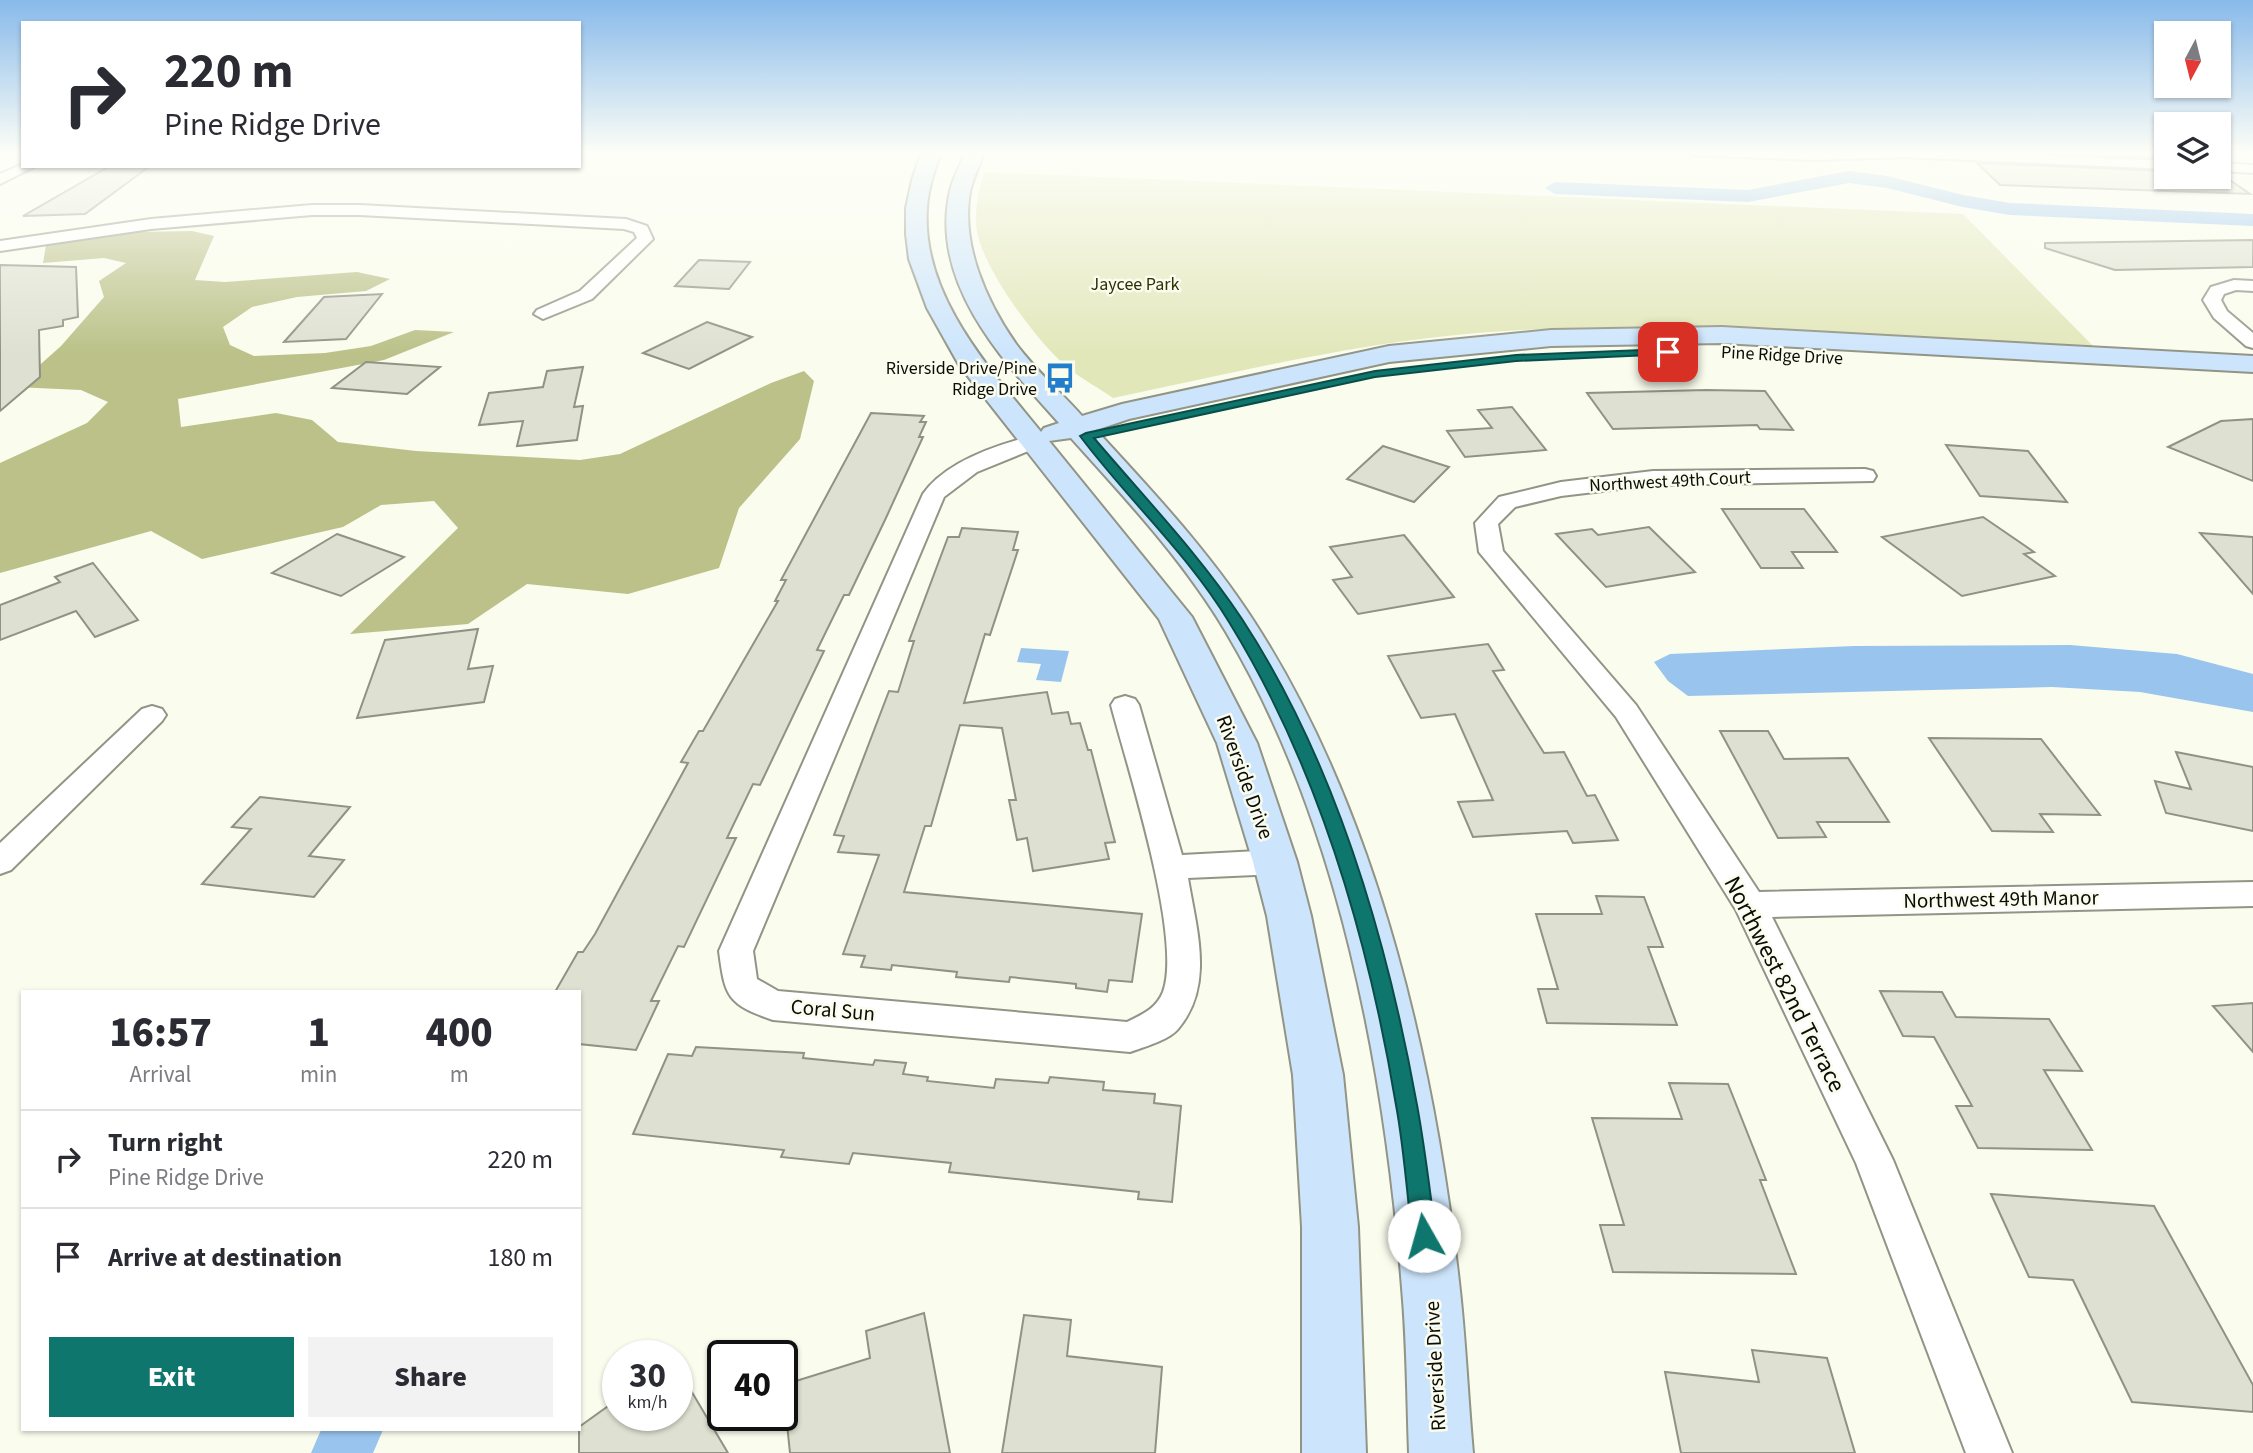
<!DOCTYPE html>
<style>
:root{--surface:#fff;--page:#f2f2f3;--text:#2b2b33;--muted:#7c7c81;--line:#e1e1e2;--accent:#0f766e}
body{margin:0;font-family:"Source Sans 3",sans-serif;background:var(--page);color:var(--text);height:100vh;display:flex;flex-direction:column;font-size:26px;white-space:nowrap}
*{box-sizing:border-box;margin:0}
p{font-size:23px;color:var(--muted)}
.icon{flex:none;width:38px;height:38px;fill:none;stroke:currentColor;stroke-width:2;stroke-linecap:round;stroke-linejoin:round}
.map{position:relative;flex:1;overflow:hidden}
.details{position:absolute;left:21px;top:990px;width:560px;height:441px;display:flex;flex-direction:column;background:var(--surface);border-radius:0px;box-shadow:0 2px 5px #0004}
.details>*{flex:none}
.top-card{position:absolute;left:21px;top:21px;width:560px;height:147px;border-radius:0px;box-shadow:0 2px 5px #0004;background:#fff;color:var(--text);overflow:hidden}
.needle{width:46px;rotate:187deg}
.buttons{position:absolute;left:2154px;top:21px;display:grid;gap:14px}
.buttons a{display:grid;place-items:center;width:77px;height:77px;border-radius:0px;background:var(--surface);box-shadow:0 2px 5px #0004;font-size:35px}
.speed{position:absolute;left:602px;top:1340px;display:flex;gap:14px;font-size:35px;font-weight:700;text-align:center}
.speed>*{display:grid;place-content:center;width:91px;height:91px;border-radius:50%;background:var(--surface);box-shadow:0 2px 5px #0004;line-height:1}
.speed small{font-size:18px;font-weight:400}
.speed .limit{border:4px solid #111;border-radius:10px;background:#fff;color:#111}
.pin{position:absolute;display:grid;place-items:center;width:60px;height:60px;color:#fff;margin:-30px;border-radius:14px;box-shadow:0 4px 10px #0006}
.me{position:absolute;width:77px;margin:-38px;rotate:353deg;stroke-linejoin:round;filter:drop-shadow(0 0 5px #0008)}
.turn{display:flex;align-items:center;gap:24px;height:147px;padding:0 28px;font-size:32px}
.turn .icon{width:91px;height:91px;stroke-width:2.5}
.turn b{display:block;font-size:49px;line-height:60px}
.eta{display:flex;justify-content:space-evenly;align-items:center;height:119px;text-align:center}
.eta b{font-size:42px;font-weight:800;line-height:49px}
.primary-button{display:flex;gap:14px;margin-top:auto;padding:14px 28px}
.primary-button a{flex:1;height:80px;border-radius:0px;background:var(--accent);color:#fff;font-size:28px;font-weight:800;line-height:80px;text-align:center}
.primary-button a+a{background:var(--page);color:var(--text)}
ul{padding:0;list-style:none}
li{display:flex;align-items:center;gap:21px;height:98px;padding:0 28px;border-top:2px solid var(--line)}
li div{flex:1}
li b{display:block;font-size:26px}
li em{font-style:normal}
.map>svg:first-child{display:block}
.green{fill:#e2e7ba}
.forest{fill:#bbc188}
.water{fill:#99c4ee}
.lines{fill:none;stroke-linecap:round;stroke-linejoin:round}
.canal{fill:#99c4ee;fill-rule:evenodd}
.building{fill:#dee0d1;stroke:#909284;stroke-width:2}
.street-casing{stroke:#929486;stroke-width:4}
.secondary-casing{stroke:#929486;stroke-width:4}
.street{fill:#fff;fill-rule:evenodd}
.secondary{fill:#cde5fc;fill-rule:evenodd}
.route{fill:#0f766e;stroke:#0a4d48;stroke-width:2}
.labels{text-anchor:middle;stroke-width:5;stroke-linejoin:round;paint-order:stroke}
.far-park-label{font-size:18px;fill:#2f3104;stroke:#fafced}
.far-street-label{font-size:18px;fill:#0b0c07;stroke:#fafced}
.far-poi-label{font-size:18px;fill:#0b0c07;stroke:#fafced;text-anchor:end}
.street-label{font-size:21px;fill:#0b0c07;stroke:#fafced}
.near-street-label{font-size:24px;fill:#0b0c07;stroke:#fafced}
</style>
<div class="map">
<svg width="2253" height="1453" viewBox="0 0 2253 1453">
<rect width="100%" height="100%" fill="#fafced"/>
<path class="green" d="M985 172 1963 214 2094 347C1889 336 1682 317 1477 333 1354 343 1234 373 1113 398 1099 388 1082 379 1068 368 1037 342 988 275 978 236 973 216 978 190 985 172Z"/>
<path class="forest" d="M192 231 214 236 195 280 225 282 357 272 390 279 366 291 297 297 252 307 223 327 230 345 254 356 325 353 371 346 415 330 454 332 384 360 178 399 181 427 276 413 312 420 338 442 416 451 580 460 620 454 771 383 804 371 814 381 800 439 739 508 719 568 628 594 527 584 468 624 350 634 458 528 434 501 381 505 343 527 202 559 151 531 0 573V463L87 423 108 402 81 390 15 387 61 346 104 297 99 281 126 263 104 258 43 263 46 245 136 232Z"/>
<g class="water">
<path d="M2070 645 2177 654 2253 674V712L2140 692 2052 687 1688 696 1668 681 1654 662 1670 654 1854 646Z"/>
<path d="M1021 648 1069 651 1061 682 1036 680 1041 664 1017 662Z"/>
</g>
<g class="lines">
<g class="canal">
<path d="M1849 171 1887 176 1963 195 2010 203 2253 214V226L2010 215 1963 207 1887 188 1849 183 1748 202 1555 194 1545 188 1555 182 1748 190Z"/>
<path d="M321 1430H383L373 1453H311Z"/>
</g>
</g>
<g class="building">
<path d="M2012 151H2166V159V158Z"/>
<path d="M1977 163 2166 171V177H2219L2221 174 2250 194 2000 185Z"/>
<path d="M110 166H150L85 214 23 216Z"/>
<path d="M2253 240V267L2115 270 2045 248V243Z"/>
<path d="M699 260 750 262 729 289 675 286Z"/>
<path d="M0 265 76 267 78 317 63 320V326L39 330 40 377 0 411Z"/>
<path d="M382 294 346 339 284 342 324 297Z"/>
<path d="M707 322 752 337 689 369 643 353Z"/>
<path d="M366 362 440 367 407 394 332 388Z"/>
<path d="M583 367 574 407 583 406 577 440 517 446 523 421 479 425 489 393 543 387 547 371Z"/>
<path d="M1706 390 1765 391 1793 430 1760 429 1757 425 1613 429 1587 393Z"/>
<path d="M1512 407 1546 450 1465 457 1447 431 1492 428 1478 410Z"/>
<path d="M871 413 924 416 920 422H926L919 437H923L885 520 849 595H844L817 650 824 651 760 785 753 784 727 838H736L684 947 678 946 651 1001H659L636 1050 579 1044V992H555L578 952H583L595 934 688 763 681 762 699 731H703L778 601H775L786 580H781Z"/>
<path d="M2253 419V481L2168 447 2221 421Z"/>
<path d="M1946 445 2028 451 2067 502 1980 496Z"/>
<path d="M1383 446 1449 467 1414 502 1347 479Z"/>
<path d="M1722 509H1804L1837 552H1792L1803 568H1761Z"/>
<path d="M1983 517 2034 552 2024 554 2055 576 1962 596 1882 537Z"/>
<path d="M1649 527 1695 572 1606 587 1556 534 1592 529 1598 535Z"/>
<path d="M962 528 1018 532 1013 550H1018L990 635 985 634 964 703 1047 692 1052 714 1068 712 1071 724 1080 723 1088 750H1091L1115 842 1105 843 1109 859 1033 871 1027 838 1017 840 1009 800H1016L1002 728 960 725 931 826H925L904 892 1142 914 1132 982 1109 980 1107 992 1076 988V984L1010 977 1009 982 956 977 957 972 892 965 891 970 861 967 865 956 843 954 879 855 838 852 844 836 834 835 889 691 898 692 914 641H909L948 537H959Z"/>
<path d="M2200 533 2253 537V594Z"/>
<path d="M337 534 404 557 341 596 272 573Z"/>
<path d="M1404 535 1454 597 1358 614 1333 580 1352 577 1330 547Z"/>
<path d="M93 563 138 620 95 637 76 611 0 640V605L60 582 55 577Z"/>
<path d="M478 629 468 669 493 666 484 702 357 718 385 640Z"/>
<path d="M1488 644 1504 670 1493 671 1544 753 1564 752 1587 796 1595 795 1618 840 1573 843 1567 831 1473 837 1458 802 1493 800 1455 714 1421 718 1388 656Z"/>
<path d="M1720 731H1768L1784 759 1848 758 1889 822H1817L1826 837 1778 838Z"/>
<path d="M1929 738 2041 739 2100 815 2040 814 2053 832 1992 831Z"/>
<path d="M2176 752 2253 767V831L2166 813 2155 781 2191 789Z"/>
<path d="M260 797 350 807 309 856 344 860 314 897 202 884 251 829 232 827Z"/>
<path d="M1596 896 1644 897 1663 947H1648L1677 1025 1547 1023 1538 989H1558L1536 914H1602Z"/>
<path d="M1880 991 1942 992 1956 1017 2049 1019 2082 1071 2044 1070 2092 1150 1978 1148 1956 1106H1972L1934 1037 1903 1036Z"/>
<path d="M2253 1003V1052L2213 1006Z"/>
<path d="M696 1047 804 1053 803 1058 873 1065 875 1060 906 1063 903 1074 928 1077 927 1081 994 1088 996 1079 1048 1083 1050 1077 1104 1082 1103 1090 1155 1094 1154 1103 1181 1106 1172 1202 1138 1199 1139 1192 949 1172 951 1163 853 1153 849 1164 781 1157 784 1150 633 1134 668 1054 692 1056Z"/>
<path d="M1669 1083 1728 1084 1766 1180H1760L1796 1274 1613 1272 1600 1225H1624L1592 1118 1682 1119Z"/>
<path d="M1991 1194 2154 1206 2253 1385V1412L2132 1402 2073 1280 2029 1277Z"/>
<path d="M924 1313 950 1453H790L783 1385 870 1358 866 1331Z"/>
<path d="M1024 1315 1071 1320 1067 1356 1162 1367 1155 1453H1002Z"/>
<path d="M1752 1350 1827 1358 1855 1453H1681L1665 1372 1759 1382Z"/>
<path d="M677 1367 728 1453H579V1427L618 1399V1416H677Z"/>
</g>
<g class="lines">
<g class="street-casing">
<g id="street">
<path d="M1687 151H1954L2166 161V169L1904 157 1815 160 1694 155Z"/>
<path d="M2219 163 2253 165V173L2219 171Z"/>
<path d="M23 164V166H36L0 184V174Z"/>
<path d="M312 205H360L626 219 647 226 653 239 592 299 543 319 534 314 537 310 580 291 637 238 634 232 624 229 360 215H312L151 229 0 251V241L151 219Z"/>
<path d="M2234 280 2253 281V291L2236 290 2224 294 2221 300 2227 311 2253 333V348L2246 346 2214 318 2203 300 2211 287Z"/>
<path d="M1036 435 1043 437 1046 441 1043 445 977 472 944 497 753 951 757 979 778 991 1127 1022C1143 1014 1156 1009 1163 992 1183 938 1127 766 1111 705L1115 699 1125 696 1135 699 1139 705 1182 855 1275 850 1286 854 1291 862 1286 870 1275 874 1188 878C1196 928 1215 985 1178 1029 1169 1040 1144 1047 1130 1052L773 1020C727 1004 725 997 719 951L923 494C946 461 999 444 1036 435Z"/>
<path d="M1865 469 1873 471 1876 476 1873 481 1653 485 1561 496 1515 507 1498 524 1503 551 1636 705 1759 892 2253 882V906L1772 917 1893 1160 2012 1453H1966L1856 1163 1736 910 1616 717 1479 552 1475 523 1499 497 1561 482 1653 471Z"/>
<path d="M152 706 162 709 166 715 162 721 11 870 0 874V843L142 709Z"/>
</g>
</g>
<g class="secondary-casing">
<path id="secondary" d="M922 151H941C935 170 928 188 927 208 921 296 990 369 1041 432L1044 428 1059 423C1003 361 929 283 950 191 953 177 961 164 966 151H985C980 164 973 178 970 192 961 245 986 301 1016 344 1035 370 1061 392 1082 416L1122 404 1389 346 1551 330 1722 327 2253 356V372L1722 343 1551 346 1389 362 1129 419 1096 430C1155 494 1216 559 1262 634 1381 825 1436 1070 1460 1291 1466 1345 1468 1399 1473 1453H1409C1407 1398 1407 1343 1402 1288 1385 1070 1339 822 1226 632 1184 561 1126 499 1071 438L1049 441 1192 617 1257 743 1297 862 1311 916 1343 1075 1358 1227 1366 1453H1302V1227L1293 1075 1267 916 1253 862 1217 743 1159 619 959 365 927 308 909 259 906 234V208L912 180Z"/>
</g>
<use href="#street" class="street"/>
<use href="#secondary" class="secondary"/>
</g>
<linearGradient id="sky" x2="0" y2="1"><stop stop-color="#88baea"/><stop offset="0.43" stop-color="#fdfef7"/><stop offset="1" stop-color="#fdfef7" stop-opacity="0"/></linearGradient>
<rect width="2253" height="355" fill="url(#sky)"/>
<path class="route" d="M1668 349 1673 352 1672 354 1516 361 1375 377 1094 438C1144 497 1199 554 1242 619 1335 761 1387 939 1417 1105 1425 1148 1430 1193 1436 1236L1432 1244 1424 1248 1416 1244 1412 1236C1407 1193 1404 1148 1396 1105 1368 937 1319 768 1229 622 1188 554 1128 500 1080 436L1086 433 1375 371 1516 355Z"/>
<defs>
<g id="bus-bare" transform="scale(2.415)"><path d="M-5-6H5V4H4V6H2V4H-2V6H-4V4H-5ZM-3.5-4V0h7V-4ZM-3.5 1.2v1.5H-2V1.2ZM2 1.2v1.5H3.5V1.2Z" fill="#227ecb" stroke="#fafced" stroke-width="2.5" paint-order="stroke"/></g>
</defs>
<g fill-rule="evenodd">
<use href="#bus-bare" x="1060" y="378"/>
</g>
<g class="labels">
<g class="far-park-label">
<text x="1135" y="290">Jaycee Park</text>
</g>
<g class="far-street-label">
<text transform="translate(1782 355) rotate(3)" y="6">Pine Ridge Drive</text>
<text transform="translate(1670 481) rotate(-3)" y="6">Northwest 49th Court</text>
</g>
<g class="far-poi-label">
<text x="1037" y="374">Riverside Drive/Pine<tspan x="1037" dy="21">Ridge Drive</tspan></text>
</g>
<g class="street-label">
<text transform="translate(1245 777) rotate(70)" y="7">Riverside Drive</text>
<text transform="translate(2001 899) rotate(-1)" y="7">Northwest 49th Manor</text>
<text transform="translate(833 1010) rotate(5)" y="7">Coral Sun</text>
<text transform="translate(1435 1366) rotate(-93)" y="7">Riverside Drive</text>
</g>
<g class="near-street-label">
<text transform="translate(1785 984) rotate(63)" y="8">Northwest 82nd Terrace</text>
</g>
</g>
</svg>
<div class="buttons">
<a><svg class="needle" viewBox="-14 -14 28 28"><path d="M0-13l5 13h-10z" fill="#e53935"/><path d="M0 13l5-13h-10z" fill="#7c7c81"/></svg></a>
<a><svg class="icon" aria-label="layers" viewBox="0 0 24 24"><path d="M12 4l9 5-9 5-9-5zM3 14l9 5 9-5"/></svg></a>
</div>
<div class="speed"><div>30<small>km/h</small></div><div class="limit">40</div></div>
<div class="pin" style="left:1668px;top:352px;background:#d93025"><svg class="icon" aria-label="arrive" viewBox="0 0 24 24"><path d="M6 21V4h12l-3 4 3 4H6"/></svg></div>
<svg class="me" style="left:1424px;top:1236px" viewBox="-20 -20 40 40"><circle r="19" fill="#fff"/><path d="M0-13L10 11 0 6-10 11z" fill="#0f766e"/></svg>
<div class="top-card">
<div class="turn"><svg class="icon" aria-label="right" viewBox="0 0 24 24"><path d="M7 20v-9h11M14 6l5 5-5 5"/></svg><div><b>220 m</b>Pine Ridge Drive</div></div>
</div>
<section class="details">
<div class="eta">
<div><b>16:57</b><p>Arrival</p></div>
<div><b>1</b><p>min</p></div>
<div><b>400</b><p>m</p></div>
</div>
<ul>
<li><svg class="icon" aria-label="right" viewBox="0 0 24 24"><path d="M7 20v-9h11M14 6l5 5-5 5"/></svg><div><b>Turn right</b><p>Pine Ridge Drive</p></div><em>220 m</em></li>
<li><svg class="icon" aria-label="arrive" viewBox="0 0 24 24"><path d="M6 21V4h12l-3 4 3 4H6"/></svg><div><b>Arrive at destination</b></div><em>180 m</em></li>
</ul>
<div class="primary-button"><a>Exit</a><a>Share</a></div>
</section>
</div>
